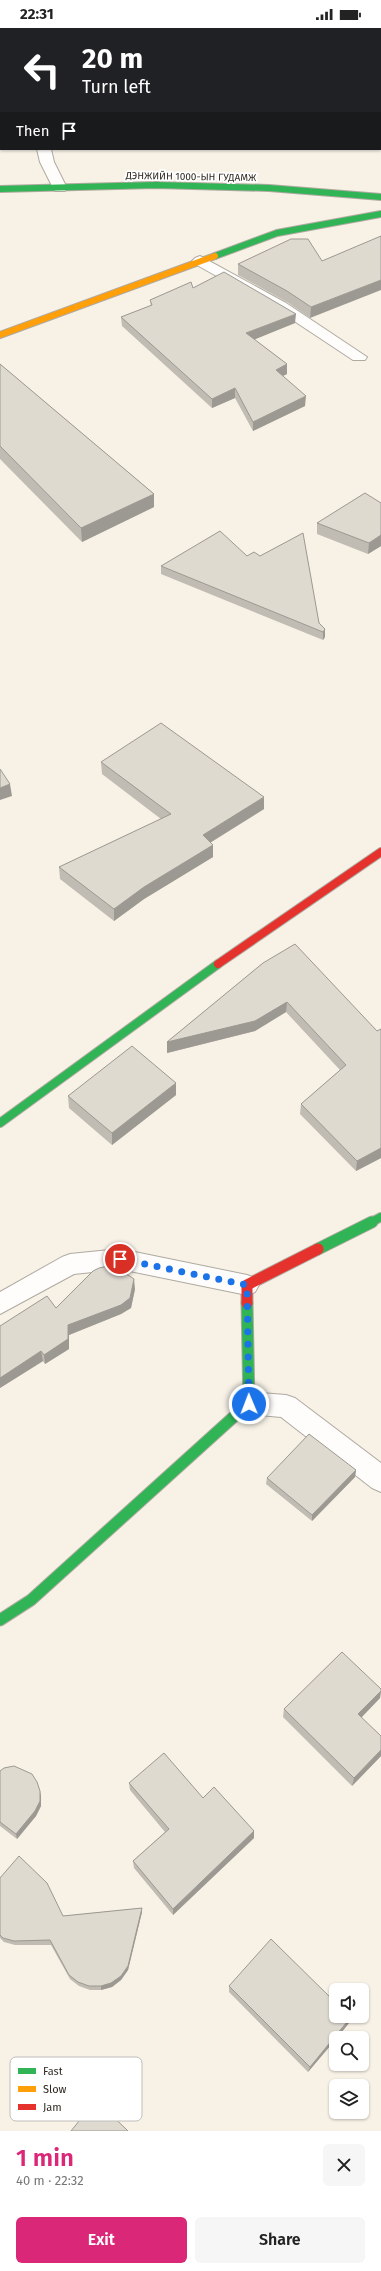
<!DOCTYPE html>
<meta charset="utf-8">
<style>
:root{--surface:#fff;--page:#f6f6f6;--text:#222;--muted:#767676;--accent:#db2777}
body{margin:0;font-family:"Fira Sans",sans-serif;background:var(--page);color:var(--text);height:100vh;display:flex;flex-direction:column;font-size:15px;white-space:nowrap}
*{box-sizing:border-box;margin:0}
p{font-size:13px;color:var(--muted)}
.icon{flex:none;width:22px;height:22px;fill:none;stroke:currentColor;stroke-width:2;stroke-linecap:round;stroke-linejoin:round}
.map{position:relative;height:2103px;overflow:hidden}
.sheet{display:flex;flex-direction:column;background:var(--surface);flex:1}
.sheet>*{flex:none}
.hud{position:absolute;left:0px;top:0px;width:381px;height:122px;box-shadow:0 1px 3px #0004;background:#202124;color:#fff;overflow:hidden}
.fabs{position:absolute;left:329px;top:1955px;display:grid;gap:8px}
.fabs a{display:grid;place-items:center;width:40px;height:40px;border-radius:6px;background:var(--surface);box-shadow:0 1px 3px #0004;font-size:20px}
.pin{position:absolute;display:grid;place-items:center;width:34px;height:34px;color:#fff;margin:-17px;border:2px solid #fff;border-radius:50%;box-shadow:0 1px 4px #0007}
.me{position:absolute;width:44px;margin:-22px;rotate:359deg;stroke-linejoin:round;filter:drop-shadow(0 0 3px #0008)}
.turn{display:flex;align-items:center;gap:14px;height:84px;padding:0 16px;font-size:18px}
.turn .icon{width:52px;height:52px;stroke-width:2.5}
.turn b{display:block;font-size:28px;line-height:34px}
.then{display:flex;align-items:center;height:38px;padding:0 16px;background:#0003;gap:8px;font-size:15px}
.round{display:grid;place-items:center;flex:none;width:42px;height:42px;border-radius:6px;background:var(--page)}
.head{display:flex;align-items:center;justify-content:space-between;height:68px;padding:0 16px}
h1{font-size:24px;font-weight:600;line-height:30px;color:var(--accent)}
.primary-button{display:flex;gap:8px;margin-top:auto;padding:8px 16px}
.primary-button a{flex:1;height:46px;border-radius:6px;background:var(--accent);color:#fff;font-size:16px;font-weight:600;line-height:46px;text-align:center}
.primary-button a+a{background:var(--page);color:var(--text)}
.status{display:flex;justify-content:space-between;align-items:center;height:28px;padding:0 20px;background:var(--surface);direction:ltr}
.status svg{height:11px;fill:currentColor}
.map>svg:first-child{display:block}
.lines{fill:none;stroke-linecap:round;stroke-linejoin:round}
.lane-casing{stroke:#afaaa1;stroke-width:2}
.street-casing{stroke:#afaaa1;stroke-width:2}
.fast-far2-casing{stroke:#afaaa1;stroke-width:8}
.fast-far1-casing{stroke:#afaaa1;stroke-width:10}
.fast-casing{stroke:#afaaa1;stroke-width:13}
.slow-casing{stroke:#afaaa1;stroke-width:8}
.jam-far1-casing{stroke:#afaaa1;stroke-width:10}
.jam-casing{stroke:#afaaa1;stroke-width:13}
.lane{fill:#fefdfb;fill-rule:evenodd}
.street{fill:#fefdfb;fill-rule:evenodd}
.fast-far2{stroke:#30b455;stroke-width:6}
.fast-far1{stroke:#30b455;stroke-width:8}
.fast{stroke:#30b455;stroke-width:11}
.slow{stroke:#ff9f0a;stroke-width:6}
.jam-far1{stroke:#e5322d;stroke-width:8}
.jam{stroke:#e5322d;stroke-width:11}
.wall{fill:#c0bbb3}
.shaded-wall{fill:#9c9992}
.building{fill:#dfdad0;stroke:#9c9992}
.route{stroke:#1a73e8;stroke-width:7;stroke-dasharray:0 12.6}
.labels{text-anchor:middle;stroke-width:3.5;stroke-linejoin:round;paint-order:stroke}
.far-street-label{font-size:10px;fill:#2f2a21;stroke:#fff}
.key{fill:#fff;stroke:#c1bfbc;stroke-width:1}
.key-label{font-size:11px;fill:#2f2a21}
</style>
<div class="status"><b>22:31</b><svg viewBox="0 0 49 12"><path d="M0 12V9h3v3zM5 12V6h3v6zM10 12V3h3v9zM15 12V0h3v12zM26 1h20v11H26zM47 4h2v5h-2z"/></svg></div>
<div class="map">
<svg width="381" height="2103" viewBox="0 0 381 2103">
<rect width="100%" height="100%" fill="#f7f1e6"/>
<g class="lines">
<g class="lane-casing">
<path id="lane" d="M249 1364 286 1367 295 1370 381 1435V1464L372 1460 281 1389 249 1386 240 1383 237 1375 240 1367Z"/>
</g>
<g class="street-casing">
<g id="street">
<rect x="0" y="7" width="1" height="11"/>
<rect x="380" y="7" width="1" height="10"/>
<rect x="380" y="106" width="1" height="8"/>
<path d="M37 121H51L54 134 67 160 65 163H55L53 160 40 134Z"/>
<path d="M200 228 286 275 367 329 365 332H353L276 281 195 236 192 233 195 230Z"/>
<path d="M120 1221 247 1247 255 1250 259 1257 255 1264 247 1267 120 1241 74 1246 0 1286V1264L62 1229 70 1226Z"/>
</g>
</g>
<g class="fast-far2-casing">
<g id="fast-far2">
<path d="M0 161 156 157 269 160 381 169"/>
<path d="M215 228 277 205 381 186"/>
</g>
</g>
<g class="fast-far1-casing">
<g id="fast-far1">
<path d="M0 1095 218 936"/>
<path d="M370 1195 381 1189"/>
</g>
</g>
<g class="fast-casing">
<g id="fast">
<path d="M318 1221 372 1194"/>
<path d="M0 1592 31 1572 249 1375 247 1275"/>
</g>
</g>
<g class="slow-casing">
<path id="slow" d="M0 307 215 228"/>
</g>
<g class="jam-far1-casing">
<path id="jam-far1" d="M218 936 381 824"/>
</g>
<g class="jam-casing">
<path id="jam" d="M247 1275V1257L318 1221"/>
</g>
<use href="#lane" class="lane"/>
<use href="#street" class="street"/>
<use href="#fast-far2" class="fast-far2"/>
<use href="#fast-far1" class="fast-far1"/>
<use href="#fast" class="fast"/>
<use href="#slow" class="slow"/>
<use href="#jam-far1" class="jam-far1"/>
<use href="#jam" class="jam"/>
</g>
<g class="wall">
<path d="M380 59 381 61V82H380Z"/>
<path d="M322 233 310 290 287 274 238 247V236Z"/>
<path d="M193 260 295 295 254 311 287 336V346L283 348 305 378 253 403 235 370 212 380 122 298 121 289 151 278 150 272Z"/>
<path d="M0 336 154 466V479L82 514 0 431Z"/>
<path d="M381 475V518L368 526 317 506V495Z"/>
<path d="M161 538 325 601V609L323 612 161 546Z"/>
<path d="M101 734 264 781 210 815 213 829 144 871 114 893 60 851 59 839 161 791 102 746Z"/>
<path d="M263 935 377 1003 381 1001V1130L356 1143 300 1086 301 1076 340 1042 286 984 255 1003 167 1025V1014Z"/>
<path d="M176 1055V1067L112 1117 69 1080 68 1068Z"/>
<path d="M135 1261 131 1280 121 1286 69 1307V1321L45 1336 43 1333 0 1360V1298L56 1280Z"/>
<path d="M356 1442 355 1449 312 1493 266 1456 267 1450Z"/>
<path d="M381 1661 380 1670 361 1690 381 1708V1728L352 1758 283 1689 284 1681Z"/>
<path d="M0 1743 41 1768V1778L36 1788 17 1811 0 1798Z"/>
<path d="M129 1755 203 1770 254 1810 173 1887 134 1840 133 1833 165 1804 130 1762Z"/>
<path d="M0 1850 63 1888 142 1880V1884L128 1942 121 1952 112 1959 101 1962H90L79 1958 70 1951 51 1917H15L4 1914 0 1910Z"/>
<path d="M229 1958 351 1989 349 1995 337 2010H336V2011L308 2044 229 1964Z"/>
</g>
<g class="shaded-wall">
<path d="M381 252V262L310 290 311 279Z"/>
<path d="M296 286 295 295 246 315V305Z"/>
<path d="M287 336V346L276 351V342Z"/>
<path d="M235 360V370L212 380V371Z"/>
<path d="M306 368 305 378 253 403V394Z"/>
<path d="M154 466V479L82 514 81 500Z"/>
<path d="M381 507V518L368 526 369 515Z"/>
<path d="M325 601V609L323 612V604Z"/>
<path d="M10 756 12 768 0 772V760Z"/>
<path d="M264 769V781L203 819V807Z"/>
<path d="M213 817V829L144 871 114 893V881L144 859Z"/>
<path d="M287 974 286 984 255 1003 167 1025V1014Z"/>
<path d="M176 1055V1067L112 1117V1105Z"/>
<path d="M381 1120V1130L356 1143 357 1133Z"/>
<path d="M134 1251 135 1261 131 1280 121 1286 69 1307V1321L45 1336 44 1327 68 1297Z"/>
<path d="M41 1323 43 1333 0 1360V1350Z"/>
<path d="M356 1442 355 1449 312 1493V1487Z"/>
<path d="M381 1663 380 1670 356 1695 358 1686Z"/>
<path d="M381 1722V1728L352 1758 354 1750Z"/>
<path d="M40 1763 41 1768V1778L36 1788 17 1811 16 1806Z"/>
<path d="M254 1803V1810L173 1887V1881Z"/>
<path d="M142 1880V1884L128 1942 121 1952 112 1959 101 1962V1958Z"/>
<path d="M351 1989 349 1995 337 2010H336V2011L308 2044 310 2039Z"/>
</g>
<g class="building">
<path d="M110 0H339V1H104Z"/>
<path d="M380 59 381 61V72H380Z"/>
<path d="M381 208V252L311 279 287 263 238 236 291 211H308L322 233Z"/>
<path d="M224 244 296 286 246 305 287 336 276 342 306 368 253 394 235 360 212 371 121 289 152 277 150 272 191 254 193 260Z"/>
<path d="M0 336 154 466 81 500 0 418Z"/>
<path d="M365 465 381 475V507L369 515 317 495Z"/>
<path d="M220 503 247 528 254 524 260 528 303 505 319 595 325 601 323 604 161 538Z"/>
<path d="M161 695 264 769 203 807 213 817 144 859 114 881 59 839 171 786 101 734Z"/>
<path d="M0 741 10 756 0 760Z"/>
<path d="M295 916 377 1003 381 1001V1120L357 1133 301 1076 346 1037 287 974 255 993 167 1014 263 935Z"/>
<path d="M132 1018 176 1055 112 1105 68 1068Z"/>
<path d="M108 1238 116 1239 134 1251 130 1270 121 1277 68 1297V1311L44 1327 41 1323 0 1350V1298L47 1268 56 1280 93 1243 99 1240Z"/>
<path d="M309 1406 356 1442 312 1487 267 1450Z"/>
<path d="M342 1624 381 1661V1663L358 1686 381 1708V1722L354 1750 284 1681Z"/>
<path d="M164 1725 203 1770 214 1759 254 1803 173 1881 133 1833 169 1801 129 1755Z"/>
<path d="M14 1738 32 1746 37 1754 40 1763V1773L35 1783 16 1806 0 1794V1743L4 1740Z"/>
<path d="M19 1828 47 1855 63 1888 142 1880 128 1938 121 1948 111 1955 101 1958H89L78 1954 69 1947 50 1912 14 1913 3 1910 0 1907V1850Z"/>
<path d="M271 1911 336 1975V1988H350L351 1989 310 2039 229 1958Z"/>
<path d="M96 2072 128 2103H71Z"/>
</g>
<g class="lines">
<path class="route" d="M120 1231 247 1257 249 1376"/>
</g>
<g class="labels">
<g class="far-street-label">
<text transform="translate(191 148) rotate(1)" y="4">ДЭНЖИЙН 1000-ЫН ГУДАМЖ</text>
</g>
</g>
<rect x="10" y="2029" width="132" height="64" rx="6" class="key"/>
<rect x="18" y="2040" width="18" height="6" fill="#30b455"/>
<rect x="18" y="2058" width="18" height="6" fill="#ff9f0a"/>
<rect x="18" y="2076" width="18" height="6" fill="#e5322d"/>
<g class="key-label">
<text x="43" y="2047">Fast</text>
<text x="43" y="2065">Slow</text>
<text x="43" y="2083">Jam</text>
</g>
</svg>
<div class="fabs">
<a><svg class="icon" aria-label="sound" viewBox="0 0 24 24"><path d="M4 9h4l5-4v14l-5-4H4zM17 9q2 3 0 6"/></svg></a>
<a><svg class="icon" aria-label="search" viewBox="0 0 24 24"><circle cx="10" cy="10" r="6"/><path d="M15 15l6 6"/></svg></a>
<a><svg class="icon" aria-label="layers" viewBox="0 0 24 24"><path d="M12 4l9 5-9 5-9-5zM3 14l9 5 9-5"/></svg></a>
</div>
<div class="pin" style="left:120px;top:1231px;background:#d93025"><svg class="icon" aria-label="arrive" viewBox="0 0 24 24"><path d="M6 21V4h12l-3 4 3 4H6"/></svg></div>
<svg class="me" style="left:249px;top:1376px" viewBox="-20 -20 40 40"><circle r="17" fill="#1a73e8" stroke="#fff" stroke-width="3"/><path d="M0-11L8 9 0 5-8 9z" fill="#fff"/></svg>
<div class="hud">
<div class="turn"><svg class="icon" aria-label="left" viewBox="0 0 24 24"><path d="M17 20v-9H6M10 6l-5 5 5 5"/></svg><div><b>20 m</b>Turn left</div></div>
<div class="then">Then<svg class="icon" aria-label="arrive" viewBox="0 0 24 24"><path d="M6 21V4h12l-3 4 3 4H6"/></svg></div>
</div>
</div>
<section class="sheet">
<div class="head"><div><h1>1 min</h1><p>40 m · 22:32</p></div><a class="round"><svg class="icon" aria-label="close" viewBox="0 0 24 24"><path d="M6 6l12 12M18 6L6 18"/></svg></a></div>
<div class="primary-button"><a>Exit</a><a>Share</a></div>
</section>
